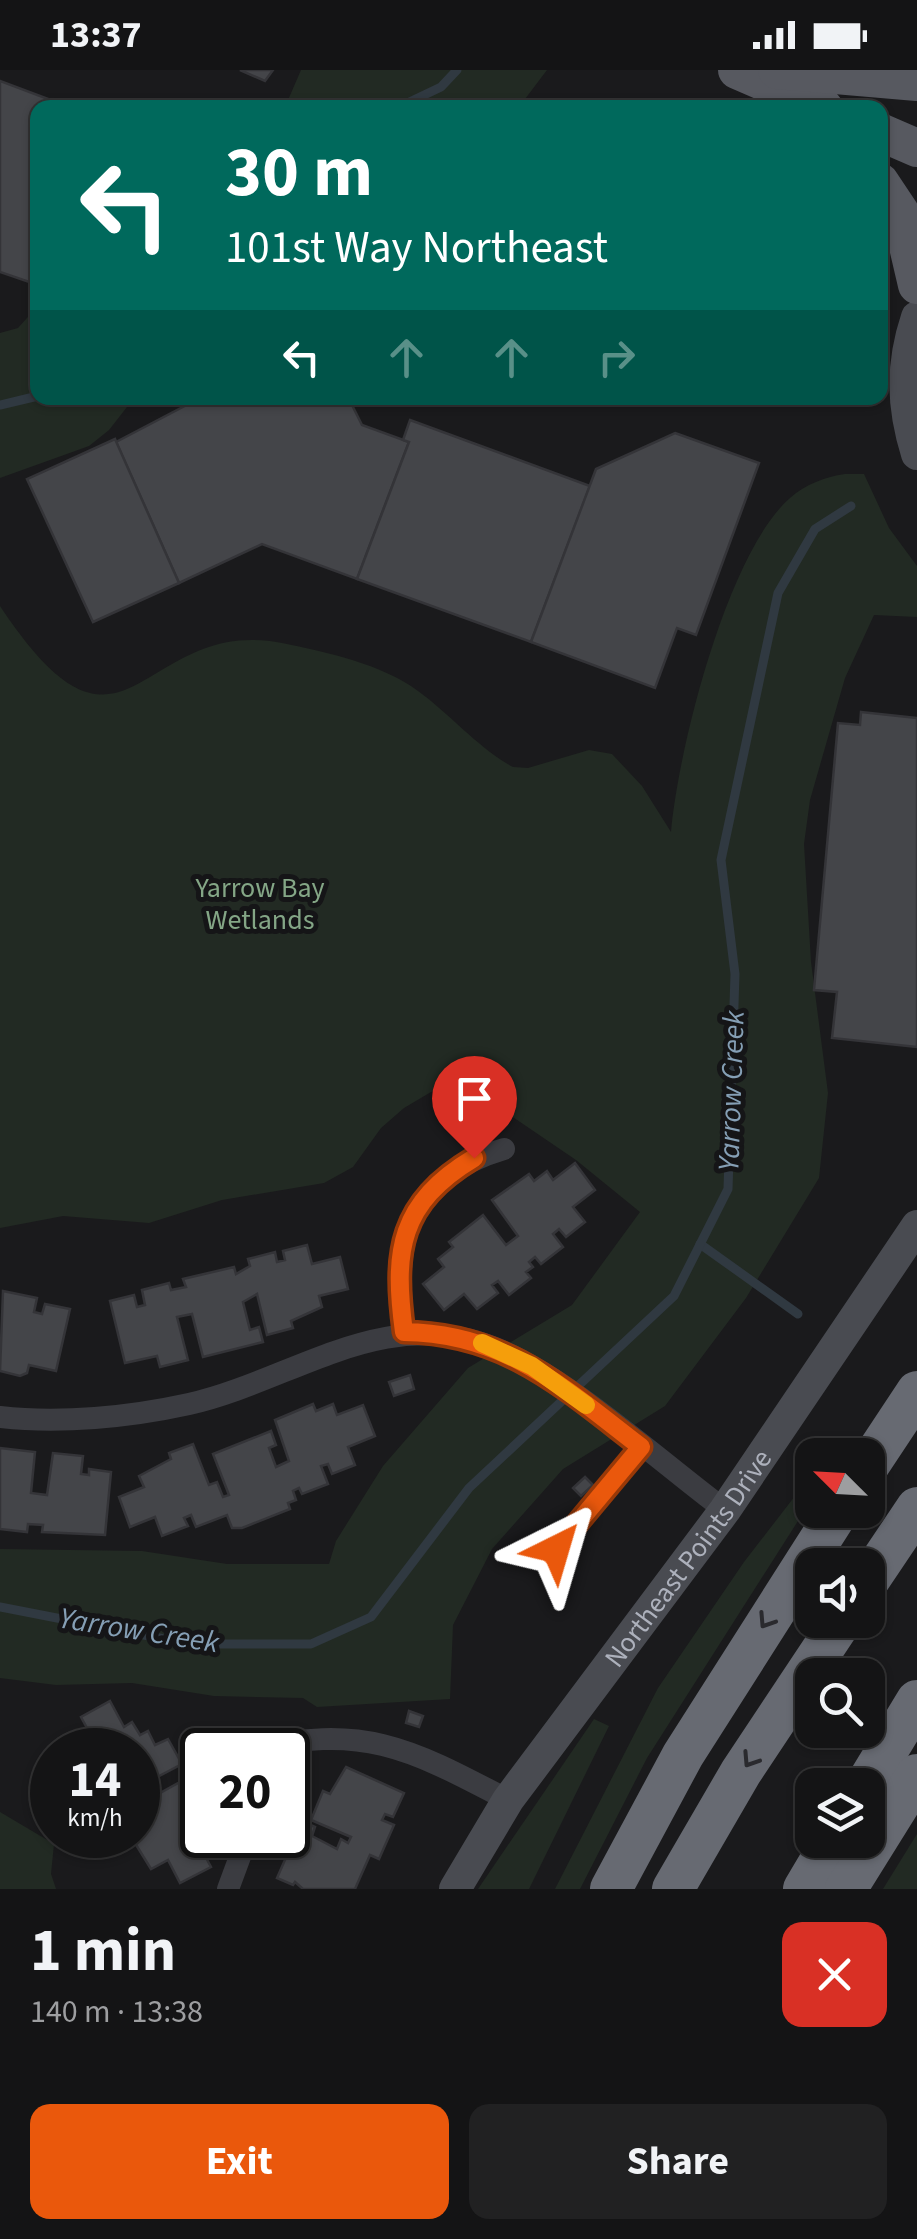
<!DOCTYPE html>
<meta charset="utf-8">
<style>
:root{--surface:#141415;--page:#212122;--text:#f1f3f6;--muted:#9d9ea0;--line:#333334;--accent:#ea580c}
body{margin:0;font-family:"Source Sans 3",sans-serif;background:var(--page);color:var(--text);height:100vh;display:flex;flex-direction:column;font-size:38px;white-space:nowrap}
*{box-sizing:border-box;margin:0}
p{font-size:32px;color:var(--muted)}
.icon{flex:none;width:55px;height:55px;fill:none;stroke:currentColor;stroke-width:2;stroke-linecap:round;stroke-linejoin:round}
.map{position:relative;height:1819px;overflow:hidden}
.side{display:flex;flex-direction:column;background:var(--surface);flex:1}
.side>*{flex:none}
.hud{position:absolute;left:30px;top:30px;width:858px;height:305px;border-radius:20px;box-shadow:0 2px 8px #0004,0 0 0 2px var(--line);background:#00695c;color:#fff;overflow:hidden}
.needle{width:65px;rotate:294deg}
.fabs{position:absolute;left:795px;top:1368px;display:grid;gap:20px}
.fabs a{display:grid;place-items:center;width:90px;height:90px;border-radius:20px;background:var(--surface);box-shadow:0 2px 8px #0004,0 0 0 2px var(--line);font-size:50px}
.speed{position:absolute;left:30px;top:1658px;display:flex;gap:20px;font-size:50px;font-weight:700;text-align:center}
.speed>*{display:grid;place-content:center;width:130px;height:130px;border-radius:50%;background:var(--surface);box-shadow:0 2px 8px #0004,0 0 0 2px var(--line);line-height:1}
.speed small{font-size:25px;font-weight:400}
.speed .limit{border:5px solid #111;border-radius:15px;background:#fff;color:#111}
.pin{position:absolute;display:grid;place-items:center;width:85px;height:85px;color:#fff;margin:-102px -42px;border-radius:50% 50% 50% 0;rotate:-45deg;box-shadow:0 0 10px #0007}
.pin .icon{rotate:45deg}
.me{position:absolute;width:110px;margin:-55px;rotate:40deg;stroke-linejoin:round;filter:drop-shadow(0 0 8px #0008)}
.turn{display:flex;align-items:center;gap:35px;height:210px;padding:0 30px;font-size:45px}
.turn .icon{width:130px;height:130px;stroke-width:2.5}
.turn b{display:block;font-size:70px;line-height:85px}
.lanes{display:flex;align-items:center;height:95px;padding:0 30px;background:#0003;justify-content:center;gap:50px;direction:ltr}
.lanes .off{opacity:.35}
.round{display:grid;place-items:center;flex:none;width:105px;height:105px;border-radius:20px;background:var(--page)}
.summary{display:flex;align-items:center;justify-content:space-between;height:170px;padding:0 30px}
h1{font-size:60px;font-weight:700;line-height:75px}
.button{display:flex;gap:20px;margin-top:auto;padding:20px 30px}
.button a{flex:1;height:115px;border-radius:20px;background:var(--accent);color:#fff;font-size:40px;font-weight:700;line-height:115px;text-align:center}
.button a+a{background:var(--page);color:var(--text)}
.status{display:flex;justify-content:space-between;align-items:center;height:70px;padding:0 50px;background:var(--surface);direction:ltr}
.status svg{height:28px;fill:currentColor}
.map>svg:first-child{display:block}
.green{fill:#222a23}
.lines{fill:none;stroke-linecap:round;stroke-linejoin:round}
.stream{stroke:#303941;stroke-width:9}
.building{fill:#444549;stroke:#343438;stroke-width:2.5}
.lane{stroke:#3b3c41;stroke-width:11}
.street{stroke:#3b3c41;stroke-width:22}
.secondary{stroke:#494b51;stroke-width:32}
.primary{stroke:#575960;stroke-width:38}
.highway{stroke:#676a72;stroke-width:42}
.oneway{stroke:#2a2a2e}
.route-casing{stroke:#983908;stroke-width:25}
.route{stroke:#ea580c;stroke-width:18}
.slow{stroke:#f59e0b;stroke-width:18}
.labels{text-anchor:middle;stroke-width:10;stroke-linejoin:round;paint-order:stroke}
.park-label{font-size:28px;fill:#84a686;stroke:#151517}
.street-label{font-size:28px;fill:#adb1bc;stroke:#151517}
.water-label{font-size:30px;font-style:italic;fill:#859fb5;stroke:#151517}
</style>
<div class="status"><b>13:37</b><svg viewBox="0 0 49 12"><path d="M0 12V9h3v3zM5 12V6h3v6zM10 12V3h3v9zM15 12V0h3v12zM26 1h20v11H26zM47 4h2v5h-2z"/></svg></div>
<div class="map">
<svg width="917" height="1819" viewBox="0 0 917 1819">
<rect width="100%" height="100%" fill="#1a1a1c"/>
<g class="green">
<path d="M301 0H547L519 37H285Z"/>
<path d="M37 237 38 328H134L109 360 89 376 0 408V263L18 258Z"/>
<path d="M845 404H864L889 458 917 496V547L874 545 845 608 810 730 804 774 811 892 828 1023 819 1108 746 1228 665 1336 563 1399 492 1479 453 1555 450 1629 317 1637 303 1628 214 1626 132 1613 56 1615 0 1608V1479L142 1481 227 1494H329L336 1471 383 1396 468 1298 572 1235 640 1142 576 1090 463 1013 431 1022 404 1038 381 1058 353 1097 324 1113 222 1130 149 1153 63 1146 0 1158V536C127 727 138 545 282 573 326 582 382 594 418 621 450 644 478 678 513 697L528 698 589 680 612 684 642 716 671 762C678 680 727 483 790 428 806 414 825 407 845 404Z"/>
<path d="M812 1404V1429L647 1688 580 1819H555L658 1618 744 1492Z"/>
<path d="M594 1649 609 1656 529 1819H478Z"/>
<path d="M0 1742 54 1774 51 1804 56 1819H0Z"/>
<path d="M917 1764V1819H883Z"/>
</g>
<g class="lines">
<g class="stream">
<path d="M397 38 441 17 457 0"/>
<path d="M0 335 38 326"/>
<path d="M700 1174 798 1244"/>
<path d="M0 1537 190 1574H311L371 1547 469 1418 674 1226 728 1119 735 904 721 790 778 523 815 459 851 436"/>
</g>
</g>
<g class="building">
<path d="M240 0H273L265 11Z"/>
<path d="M0 11 72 38H38V215L0 202Z"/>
<path d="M200 328H355L352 335 362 355 409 372 357 509 262 474 179 513 116 372Z"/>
<path d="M410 350 590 416 531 572 357 509 409 372 403 370Z"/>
<path d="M675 363 759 393 696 565 677 558 655 618 531 572 596 399Z"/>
<path d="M115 369 179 513 93 552 27 409Z"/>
<path d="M861 642 917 648V977L832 968 837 922 814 920 838 653 860 655Z"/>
<path d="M575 1093 595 1120 573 1137 585 1152 566 1167 559 1159 553 1164 563 1177 541 1194 535 1187 529 1192 533 1197 526 1202 531 1208 509 1225 498 1211 492 1215 498 1223 477 1239 464 1224 444 1240 423 1214 444 1197 438 1189 453 1177 449 1172 483 1145 506 1175 518 1166 492 1130 529 1104 534 1111 547 1101 553 1110Z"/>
<path d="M307 1175 312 1194 340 1187 348 1219 319 1226 322 1237 291 1251 293 1258 267 1265 257 1224 243 1232 250 1260 259 1257 263 1272 203 1287 192 1244 177 1247 188 1290 160 1297 157 1286 125 1293 110 1231 134 1225 137 1237 145 1235 142 1220 169 1213 171 1220 186 1217 183 1209 234 1197 236 1204 250 1196 248 1189 275 1182 277 1192 285 1190 283 1181Z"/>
<path d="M3 1221 37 1228 34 1242 42 1244 45 1234 70 1239 56 1301 29 1295 27 1303 20 1306 0 1301Z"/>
<path d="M410 1305 414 1319 394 1326 389 1312Z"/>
<path d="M313 1334 316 1341 333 1334 337 1345 363 1335 375 1366 348 1377 355 1395 332 1404 328 1394 321 1396 328 1414 302 1424 299 1418 293 1421 296 1430 288 1433 290 1439 242 1458H232L227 1445 196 1457 191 1445 184 1448 188 1456 162 1466 155 1447 130 1457 119 1427 144 1417 139 1406 171 1389 169 1383 193 1374 209 1415 217 1412 223 1427 229 1425 213 1384 271 1361 276 1375 269 1378 276 1397 289 1391 275 1350Z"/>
<path d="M0 1378 35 1382 31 1423 47 1425 53 1383 83 1386 81 1404 89 1405V1399L111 1402 105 1465 42 1462 43 1455 28 1454 27 1462 0 1459Z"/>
<path d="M585 1407 593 1415 581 1426 573 1418Z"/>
<path d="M110 1631 124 1657 132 1652 140 1665 148 1661 155 1675 168 1669 182 1694 144 1714 151 1728 189 1707 202 1733 199 1755 205 1767 197 1771 211 1797 180 1813 168 1790 151 1799 130 1765H138V1680H76L94 1671 81 1647Z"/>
<path d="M409 1641 423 1646 419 1657 406 1653Z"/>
<path d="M346 1697 404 1723 393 1747 385 1744 382 1750 394 1755 379 1789 370 1785 355 1819H303L295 1812 293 1815 277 1808 302 1751 315 1757 312 1766 337 1779 341 1769 348 1773 351 1767 311 1750 323 1721 330 1724Z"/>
</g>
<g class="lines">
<path class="lane" d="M556 1479 641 1377"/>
<g class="street">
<path d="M404 1262C392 1170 407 1108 504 1079"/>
<path d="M0 1347C60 1354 130 1347 189 1334 294 1310 384 1233 495 1278 569 1308 659 1391 725 1440"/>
<path d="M249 1680C363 1653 409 1678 508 1730"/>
<path d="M228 1819 248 1765"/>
</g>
<g class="secondary">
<path d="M917 247C901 295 902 336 917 384"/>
<path id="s1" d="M455 1819 508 1730 725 1440 917 1156"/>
</g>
<g class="primary">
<path d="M737 0 824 38"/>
<path d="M777 0 917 12"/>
<path d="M880 62 917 78"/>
<path d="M880 112 900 142 917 215"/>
</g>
<g class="highway">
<path d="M868 1396 917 1322"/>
<path d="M868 1511 917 1438"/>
<path d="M866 1715 917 1631"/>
<path d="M611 1819 683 1685 839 1440"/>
<path d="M673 1819 741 1702 842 1550"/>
<path d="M804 1819 833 1770"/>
<path d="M846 1819 917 1705"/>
</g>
</g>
<defs><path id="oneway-chevron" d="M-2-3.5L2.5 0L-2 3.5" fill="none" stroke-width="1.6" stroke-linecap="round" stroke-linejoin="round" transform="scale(2.5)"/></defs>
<g class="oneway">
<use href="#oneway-chevron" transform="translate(766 1551) rotate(123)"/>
<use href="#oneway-chevron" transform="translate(750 1690) rotate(123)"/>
</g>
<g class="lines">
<g class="route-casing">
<path id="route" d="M474 1088C399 1133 393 1181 404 1262 506 1263 564 1318 641 1377L556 1479"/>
</g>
<use href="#route" class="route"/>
<path class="slow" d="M482 1273 532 1296 586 1335"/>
</g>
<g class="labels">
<g class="park-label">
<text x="260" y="827">Yarrow Bay<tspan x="260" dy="32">Wetlands</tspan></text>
</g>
<g class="street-label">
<text dy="10" stroke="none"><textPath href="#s1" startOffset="405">Northeast Points Drive</textPath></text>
</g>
<g class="water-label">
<text transform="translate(731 1021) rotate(-88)" y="10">Yarrow Creek</text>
<text transform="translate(139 1560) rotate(9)" y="10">Yarrow Creek</text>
</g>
</g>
</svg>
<div class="fabs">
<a><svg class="needle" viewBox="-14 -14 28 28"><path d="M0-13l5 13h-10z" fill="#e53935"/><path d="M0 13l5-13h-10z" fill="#9d9ea0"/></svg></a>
<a><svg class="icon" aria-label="sound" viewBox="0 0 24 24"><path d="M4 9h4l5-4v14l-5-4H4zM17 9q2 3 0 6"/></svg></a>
<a><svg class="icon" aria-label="search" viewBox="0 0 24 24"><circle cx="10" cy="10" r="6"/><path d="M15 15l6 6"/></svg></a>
<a><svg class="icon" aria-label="layers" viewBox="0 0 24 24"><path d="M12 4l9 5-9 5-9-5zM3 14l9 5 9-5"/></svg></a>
</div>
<div class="speed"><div>14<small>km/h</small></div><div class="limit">20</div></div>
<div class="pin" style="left:474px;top:1088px;background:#d93025"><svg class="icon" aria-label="arrive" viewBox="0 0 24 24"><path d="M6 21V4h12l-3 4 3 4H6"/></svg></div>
<svg class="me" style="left:556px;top:1479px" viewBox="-20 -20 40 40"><path d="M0-17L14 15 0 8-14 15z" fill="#ea580c" stroke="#fff" stroke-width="4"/></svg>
<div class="hud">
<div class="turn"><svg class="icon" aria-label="left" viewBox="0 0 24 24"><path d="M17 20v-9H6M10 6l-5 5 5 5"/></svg><div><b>30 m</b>101st Way Northeast</div></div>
<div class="lanes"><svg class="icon" aria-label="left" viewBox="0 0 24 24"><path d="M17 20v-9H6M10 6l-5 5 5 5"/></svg><svg class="icon off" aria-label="ahead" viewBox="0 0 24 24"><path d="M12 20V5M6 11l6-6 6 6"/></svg><svg class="icon off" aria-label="ahead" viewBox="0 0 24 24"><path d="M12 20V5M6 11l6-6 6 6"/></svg><svg class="icon off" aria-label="right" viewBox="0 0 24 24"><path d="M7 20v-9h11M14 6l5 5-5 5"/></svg></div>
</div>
</div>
<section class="side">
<div class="summary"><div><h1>1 min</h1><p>140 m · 13:38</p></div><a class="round" style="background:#d93025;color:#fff"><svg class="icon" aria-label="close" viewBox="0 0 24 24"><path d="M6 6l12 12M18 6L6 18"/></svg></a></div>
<div class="button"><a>Exit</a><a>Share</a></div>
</section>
